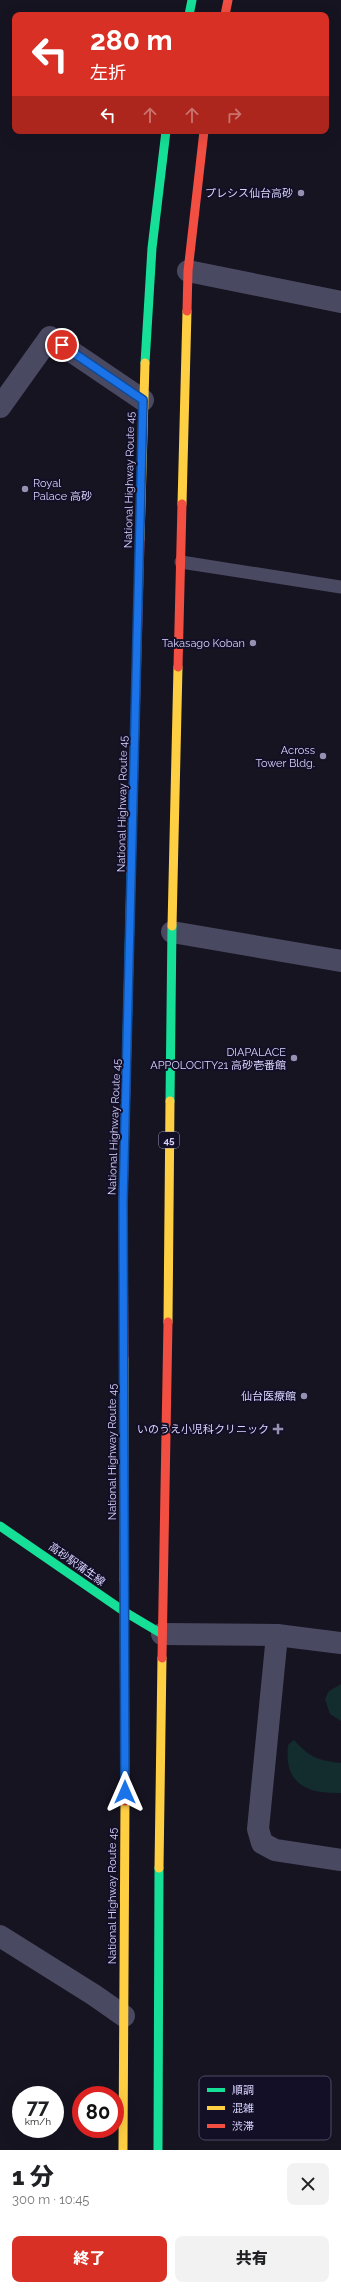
<!DOCTYPE html>
<html lang="ja">
<meta charset="utf-8">
<style>
:root{--surface:#fff;--page:#f2f2f2;--text:#202124;--muted:#757577;--accent:#d93025}
body{margin:0;font-family:Raleway,"Noto Sans JP",sans-serif;background:var(--page);color:var(--text);height:100vh;display:flex;flex-direction:column;font-size:15px;white-space:nowrap}
*{box-sizing:border-box;margin:0}
p{font-size:13px;color:var(--muted)}
.icon{flex:none;width:22px;height:22px;fill:none;stroke:currentColor;stroke-width:2;stroke-linecap:round;stroke-linejoin:round}
.map{position:relative;height:2150px;overflow:hidden}
.details{display:flex;flex-direction:column;background:var(--surface);flex:1}
.details>*{flex:none}
.hud{position:absolute;left:12px;top:12px;width:317px;height:122px;border-radius:8px;box-shadow:0 4px 16px #0002;background:#d93025;color:#fff;overflow:hidden}
.speed{position:absolute;left:12px;top:2086px;display:flex;gap:8px;font-size:20px;font-weight:700;text-align:center}
.speed>*{display:grid;place-content:center;width:52px;height:52px;border-radius:50%;background:var(--surface);box-shadow:0 4px 16px #0002;line-height:1}
.speed small{font-size:10px;font-weight:400}
.speed .limit{border:6px solid #d22;background:#fff;color:#111}
.pin{position:absolute;display:grid;place-items:center;width:34px;height:34px;color:#fff;margin:-17px;border:2px solid #fff;border-radius:50%;box-shadow:0 1px 4px #0007}
.me{position:absolute;width:44px;margin:-22px;rotate:0deg;stroke-linejoin:round;filter:drop-shadow(0 0 3px #0008)}
.turn{display:flex;align-items:center;gap:14px;height:84px;padding:0 12px;font-size:18px}
.turn .icon{width:52px;height:52px;stroke-width:2.5}
.turn b{display:block;font-size:28px;line-height:34px}
.lanes{display:flex;align-items:center;height:38px;padding:0 12px;background:#0003;justify-content:center;gap:20px;direction:ltr}
.lanes .off{opacity:.35}
.round{display:grid;place-items:center;flex:none;width:42px;height:42px;border-radius:8px;background:var(--page)}
.head{display:flex;align-items:center;justify-content:space-between;height:68px;padding:0 12px}
h1{font-size:24px;font-weight:800;line-height:30px}
.button{display:flex;gap:8px;margin-top:auto;padding:8px 12px}
.button a{flex:1;height:46px;border-radius:8px;background:var(--accent);color:#fff;font-size:16px;font-weight:800;line-height:46px;text-align:center}
.button a+a{background:var(--page);color:var(--text)}
.map>svg:first-child{display:block}
.green{fill:#132c2d}
.lines{fill:none;stroke-linecap:round;stroke-linejoin:round}
.lane{stroke:#4a4962;stroke-width:13}
.street{stroke:#4a4962;stroke-width:22}
.fast{stroke:#16e098;stroke-width:9}
.slow{stroke:#ffcf43;stroke-width:9}
.jam{stroke:#f24e42;stroke-width:9}
.route-casing{stroke:#114b97;stroke-width:10}
.route{stroke:#1a73e8;stroke-width:7}
.poi-dot{fill:#9591b1;stroke:#130f26;stroke-width:1.5}
.labels{text-anchor:middle;stroke-width:4;stroke-linejoin:round;paint-order:stroke}
.shield{fill:#130f26;stroke:#9e99be;stroke-width:1}
.shield-label{font-size:10px;font-weight:bold;fill:#d9d4ff}
.poi-label{font-size:11px;fill:#d9d4ff;stroke:#130f26;text-anchor:end}
.street-label{font-size:11px;fill:#d9d4ff;stroke:#130f26}
.key{fill:#130f26;stroke:#4e4a67;stroke-width:1}
.key-label{font-size:11px;fill:#d9d4ff}
</style>
<div class="map">
<svg width="341" height="2150" viewBox="0 0 341 2150">
<rect width="100%" height="100%" fill="#161421"/>
<g class="green">
<path d="M341 1684V1721L330 1714 325 1699 329 1691Z"/>
<path d="M294 1740C310 1758 318 1760 341 1763V1793C305 1794 284 1783 288 1745Z"/>
</g>
<g class="lines">
<path class="lane" d="M181 562 341 587"/>
<g class="street">
<path d="M188 271 341 302"/>
<path d="M0 407 50 337 143 400"/>
<path d="M172 932 341 961"/>
<path d="M162 1634 277 1635 341 1643"/>
<path d="M277 1635 258 1829 262 1843 275 1850 341 1860"/>
<path d="M0 1936 94 1995 124 2016"/>
</g>
<g class="fast">
<path d="M189 15 192 0"/>
<path d="M145 363 152 248 166 131"/>
<path d="M126 1083 131 874"/>
<path d="M170 1101 172 926"/>
<path d="M0 1526 125 1612 162 1634"/>
<path d="M158 2150 159 1868"/>
</g>
<g class="slow">
<path d="M182 504 187 311"/>
<path d="M140 539 145 363"/>
<path d="M172 926 178 667"/>
<path d="M168 1322 170 1101"/>
<path d="M124 1359V1581"/>
<path d="M159 1868 162 1658"/>
<path d="M123 2150 125 1801"/>
</g>
<g class="jam">
<path d="M225 15 228 0"/>
<path d="M187 311 188 271 204 131"/>
<path d="M178 667 182 504"/>
<path d="M131 874 140 539"/>
<path d="M124 1359 123 1202 126 1083"/>
<path d="M124 1581 125 1801"/>
<path d="M162 1658 168 1322"/>
</g>
</g>
<g class="lines">
<g class="route-casing">
<path id="route" d="M62 345 143 400 123 1202 125 1792"/>
</g>
<use href="#route" class="route"/>
</g>
<g class="poi-dot">
<circle cx="301" cy="193" r="4"/>
<circle cx="25" cy="489" r="4"/>
<circle cx="253" cy="643" r="4"/>
<circle cx="323" cy="756" r="4"/>
<circle cx="294" cy="1058" r="4"/>
<circle cx="304" cy="1396" r="4"/>
<path d="M276 1423h4v4h4v4h-4v4h-4v-4h-4v-4h4z"/>
</g>
<g class="labels">
<rect class="shield" x="159" y="1132" width="20" height="16" rx="3"/>
<g class="shield-label">
<text x="169" y="1144">45</text>
</g>
<g class="poi-label">
<text x="293" y="197">プレシス仙台高砂</text>
<text x="33" y="487" text-anchor="start">Royal<tspan x="33" dy="13">Palace 高砂</tspan></text>
<text x="245" y="647">Takasago Koban</text>
<text x="315" y="754">Across<tspan x="315" dy="13">Tower Bldg.</tspan></text>
<text x="286" y="1056">DIAPALACE<tspan x="286" dy="13">APPOLOCITY21 高砂壱番館</tspan></text>
<text x="296" y="1400">仙台医療館</text>
<text x="269" y="1433">いのうえ小児科クリニック</text>
</g>
<g class="street-label">
<text transform="translate(129 480) rotate(-89)" y="4">National Highway Route 45</text>
<text transform="translate(122 804) rotate(-89)" y="4">National Highway Route 45</text>
<text transform="translate(114 1127) rotate(-88)" y="4">National Highway Route 45</text>
<text transform="translate(112 1452) rotate(-90)" y="4">National Highway Route 45</text>
<text transform="translate(77 1564) rotate(35)" y="4">高砂駅蒲生線</text>
<text transform="translate(112 1896) rotate(-90)" y="4">National Highway Route 45</text>
</g>
</g>
<rect x="199" y="2076" width="132" height="64" rx="6" class="key"/>
<rect x="207" y="2088" width="18" height="4" fill="#16e098"/>
<rect x="207" y="2106" width="18" height="4" fill="#ffcf43"/>
<rect x="207" y="2124" width="18" height="4" fill="#f24e42"/>
<g class="key-label">
<text x="232" y="2094">順調</text>
<text x="232" y="2112">混雑</text>
<text x="232" y="2130">渋滞</text>
</g>
</svg>
<div class="speed"><div>77<small>km/h</small></div><div class="limit">80</div></div>
<div class="pin" style="left:62px;top:345px;background:#d93025"><svg class="icon" aria-label="arrive" viewBox="0 0 24 24"><path d="M6 21V4h12l-3 4 3 4H6"/></svg></div>
<svg class="me" style="left:125px;top:1792px" viewBox="-20 -20 40 40"><path d="M0-17L14 15 0 8-14 15z" fill="#1a73e8" stroke="#fff" stroke-width="4"/></svg>
<div class="hud">
<div class="turn"><svg class="icon" aria-label="left" viewBox="0 0 24 24"><path d="M17 20v-9H6M10 6l-5 5 5 5"/></svg><div><b>280 m</b>左折</div></div>
<div class="lanes"><svg class="icon" aria-label="left" viewBox="0 0 24 24"><path d="M17 20v-9H6M10 6l-5 5 5 5"/></svg><svg class="icon off" aria-label="ahead" viewBox="0 0 24 24"><path d="M12 20V5M6 11l6-6 6 6"/></svg><svg class="icon off" aria-label="ahead" viewBox="0 0 24 24"><path d="M12 20V5M6 11l6-6 6 6"/></svg><svg class="icon off" aria-label="right" viewBox="0 0 24 24"><path d="M7 20v-9h11M14 6l5 5-5 5"/></svg></div>
</div>
</div>
<section class="details">
<div class="head"><div><h1>1 分</h1><p>300 m · 10:45</p></div><a class="round"><svg class="icon" aria-label="close" viewBox="0 0 24 24"><path d="M6 6l12 12M18 6L6 18"/></svg></a></div>
<div class="button"><a>終了</a><a>共有</a></div>
</section>
